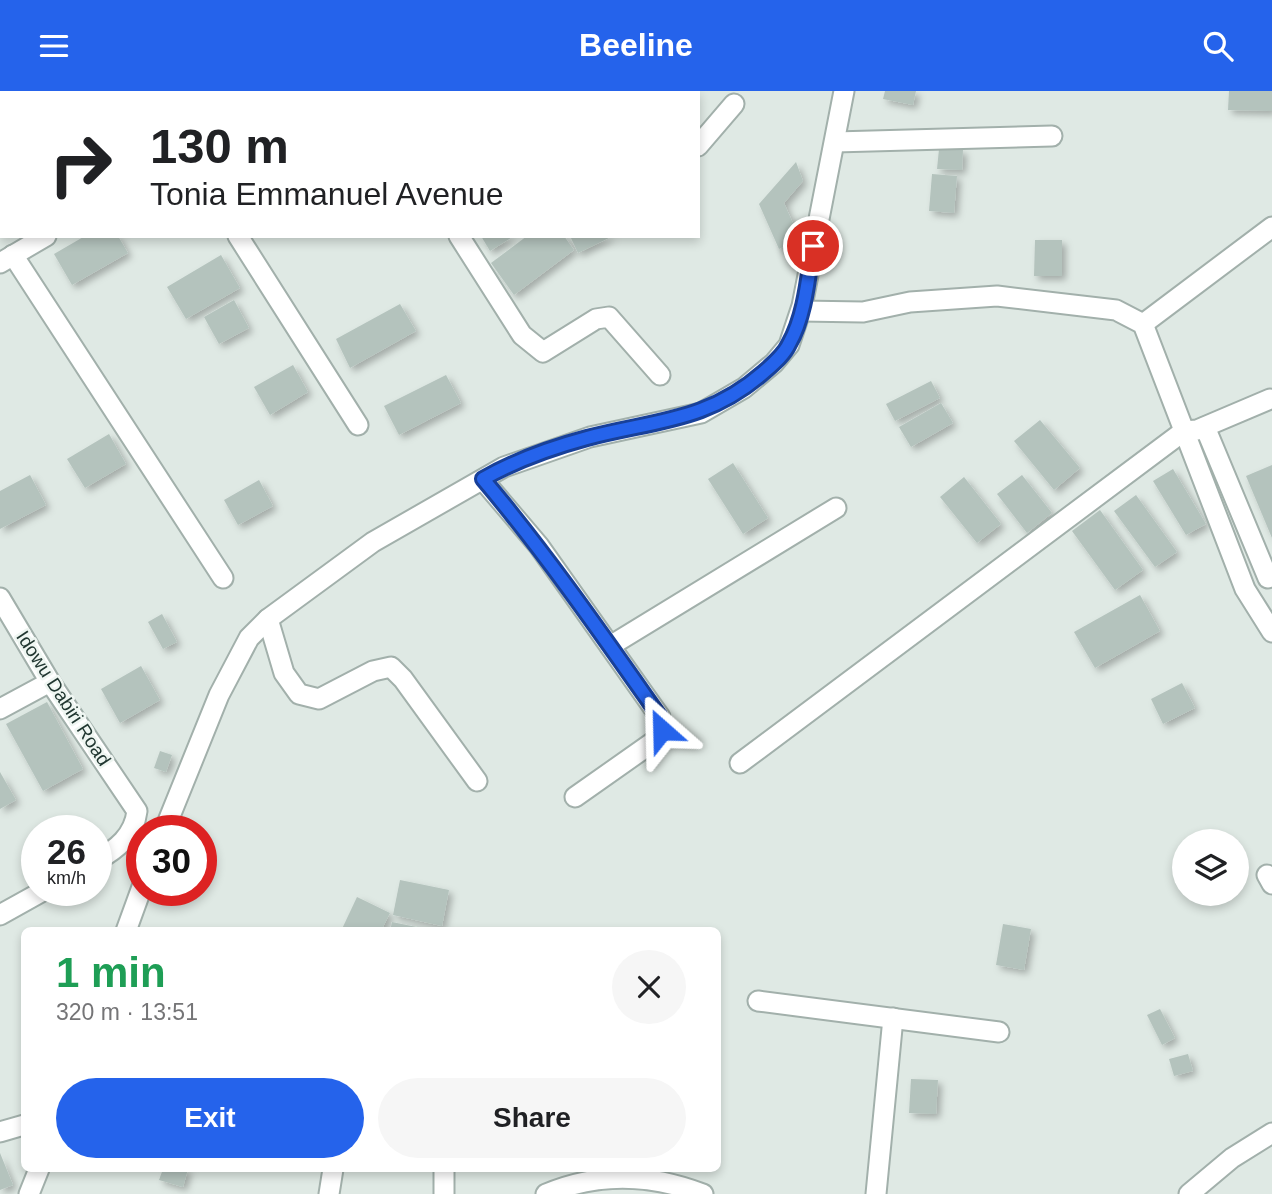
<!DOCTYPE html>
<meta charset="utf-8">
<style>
:root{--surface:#fff;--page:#f6f6f6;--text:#202124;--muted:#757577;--accent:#2563eb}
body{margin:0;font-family:Helvetica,sans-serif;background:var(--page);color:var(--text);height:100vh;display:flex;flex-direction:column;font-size:26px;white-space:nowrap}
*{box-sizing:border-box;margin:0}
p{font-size:23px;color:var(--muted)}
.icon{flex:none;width:38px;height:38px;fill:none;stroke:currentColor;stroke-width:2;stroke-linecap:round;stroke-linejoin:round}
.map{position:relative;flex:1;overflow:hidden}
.panel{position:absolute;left:21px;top:836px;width:700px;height:245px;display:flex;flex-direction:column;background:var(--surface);border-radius:10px;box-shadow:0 4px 10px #0003}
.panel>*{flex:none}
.hud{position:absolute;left:0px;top:0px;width:700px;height:147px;box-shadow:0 4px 10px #0003;background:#fff;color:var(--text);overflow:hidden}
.controls{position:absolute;left:1172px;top:738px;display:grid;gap:14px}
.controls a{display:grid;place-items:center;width:77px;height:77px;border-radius:50%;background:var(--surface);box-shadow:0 4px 10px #0003;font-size:35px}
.speed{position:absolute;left:21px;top:724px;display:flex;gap:14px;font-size:35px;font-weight:700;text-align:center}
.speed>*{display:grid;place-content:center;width:91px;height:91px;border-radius:50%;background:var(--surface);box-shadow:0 4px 10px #0003;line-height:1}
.speed small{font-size:18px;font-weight:400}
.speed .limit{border:10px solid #d22;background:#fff;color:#111}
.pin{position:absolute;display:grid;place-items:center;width:60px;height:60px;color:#fff;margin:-30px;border:4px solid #fff;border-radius:50%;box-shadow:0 2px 7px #0007}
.me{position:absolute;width:77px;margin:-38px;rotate:335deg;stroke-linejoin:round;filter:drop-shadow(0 0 5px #0008)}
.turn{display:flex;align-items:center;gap:24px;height:147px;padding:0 35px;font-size:32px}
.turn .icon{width:91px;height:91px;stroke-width:2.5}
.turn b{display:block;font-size:49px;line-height:60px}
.round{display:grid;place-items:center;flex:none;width:74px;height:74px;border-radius:37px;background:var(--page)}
.overview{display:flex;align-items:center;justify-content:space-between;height:119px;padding:0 35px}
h1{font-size:42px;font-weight:700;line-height:52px;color:#1e9e55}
.primary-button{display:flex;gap:14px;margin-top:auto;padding:14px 35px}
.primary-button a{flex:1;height:80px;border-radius:42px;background:var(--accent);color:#fff;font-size:28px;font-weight:700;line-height:80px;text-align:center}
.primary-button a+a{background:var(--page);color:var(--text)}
header{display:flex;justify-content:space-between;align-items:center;height:91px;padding:0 35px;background:var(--accent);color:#fff;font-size:32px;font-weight:700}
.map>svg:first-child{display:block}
.building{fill:#b4c3bd;filter:url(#shadow)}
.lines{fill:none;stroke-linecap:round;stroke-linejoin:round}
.minor-casing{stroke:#a2b0ab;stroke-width:23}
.minor{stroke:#fff;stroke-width:19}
.route-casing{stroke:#184099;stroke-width:18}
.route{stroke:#2563eb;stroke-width:12}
.labels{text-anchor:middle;stroke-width:5;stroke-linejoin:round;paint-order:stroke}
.street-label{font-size:19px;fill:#213731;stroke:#eff6f2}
</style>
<header><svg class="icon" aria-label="menu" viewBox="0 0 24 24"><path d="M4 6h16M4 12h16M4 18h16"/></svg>Beeline<svg class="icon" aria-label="search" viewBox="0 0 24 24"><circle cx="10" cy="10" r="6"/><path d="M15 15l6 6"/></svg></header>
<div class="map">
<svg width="1272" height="1103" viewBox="0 0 1272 1103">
<defs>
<filter id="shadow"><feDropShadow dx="4" dy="4" stdDeviation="3.5" flood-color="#0004"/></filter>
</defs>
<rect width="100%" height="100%" fill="#dfe9e4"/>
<g class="building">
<path d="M885 0H916L913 14 883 8Z"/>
<path d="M1229 0H1272V20L1228 19Z"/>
<path d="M939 58 963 59 962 79 937 78Z"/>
<path d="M796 71 803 90 784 112 800 148 779 158 759 113Z"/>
<path d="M932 83 957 85 954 122 929 120Z"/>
<path d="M85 145H118L128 162 72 194 54 163Z"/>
<path d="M481 145H514L490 160Z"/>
<path d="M527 145H564L574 159 514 204 491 172Z"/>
<path d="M570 145H613L578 162Z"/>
<path d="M1035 149H1062V185H1034Z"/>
<path d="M221 164 240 197 186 228 167 196Z"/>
<path d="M234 209 249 237 219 253 204 226Z"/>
<path d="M400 213 416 240 350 277 336 248Z"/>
<path d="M293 274 308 301 270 324 254 296Z"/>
<path d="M446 284 461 312 399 344 384 315Z"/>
<path d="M931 290 940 307 895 330 886 313Z"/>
<path d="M941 312 953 332 911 356 899 336Z"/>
<path d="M1040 329 1080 377 1054 399 1014 350Z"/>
<path d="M109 343 126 373 85 397 67 368Z"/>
<path d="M733 372 768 427 743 443 708 388Z"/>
<path d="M1272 374V447L1246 385Z"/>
<path d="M1173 378 1206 433 1186 444 1153 390Z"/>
<path d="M30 384 46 414 0 438V400Z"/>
<path d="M1022 384 1052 422 1027 442 997 403Z"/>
<path d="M964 386 1001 433 977 452 940 406Z"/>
<path d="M259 389 273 415 238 434 224 409Z"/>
<path d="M1136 404 1177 461 1155 476 1114 420Z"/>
<path d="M1100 419 1143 479 1115 499 1072 440Z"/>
<path d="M1140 504 1160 540 1095 577 1074 541Z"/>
<path d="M162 523 177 551 163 558 148 531Z"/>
<path d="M141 575 160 609 120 632 101 598Z"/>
<path d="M1182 592 1195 617 1163 633 1151 608Z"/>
<path d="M47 611 83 678 43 700 6 633Z"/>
<path d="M160 660 172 664 166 681 154 677Z"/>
<path d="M0 681 16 709 0 718Z"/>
<path d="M400 789 449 799 442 835 393 824Z"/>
<path d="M357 806 390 822 381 840H341Z"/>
<path d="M392 831 431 839V840H390Z"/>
<path d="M1003 833 1031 838 1024 879 996 874Z"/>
<path d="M1160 918 1175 947 1162 954 1147 924Z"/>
<path d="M1188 963 1193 980 1174 985 1169 968Z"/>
<path d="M911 988 938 989 936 1023 909 1022Z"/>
<path d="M0 1062 13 1094 0 1099Z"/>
<path d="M163 1078H188L183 1096 159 1089Z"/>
</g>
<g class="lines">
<g class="minor-casing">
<g id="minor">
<path d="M370 0 371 2"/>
<path d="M578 0 579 2"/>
<path d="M293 2 296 0"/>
<path d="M835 51 1052 45"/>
<path d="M698 55 734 13"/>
<path d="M238 145 358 334"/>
<path d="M459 145 522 244 543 261 596 228 609 226 660 284"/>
<path d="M13 164 223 487"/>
<path d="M0 172 46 145"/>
<path d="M801 220 863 221 910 211 997 205 1116 219 1143 233 1245 498 1272 541"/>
<path d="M1143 233 1272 136"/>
<path d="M1205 336 1268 487"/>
<path d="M483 389 539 455 660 626 662 639 656 649 575 706"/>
<path d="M0 507 50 591 137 720C134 745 117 758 96 770"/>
<path d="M268 528 284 582 299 603 319 608 373 580 391 576 403 588 477 690"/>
<path d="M610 555 836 417"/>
<path d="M0 618 50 591"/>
<path d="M740 672 1184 340 1197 339 1270 308"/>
<path d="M164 740 219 604 249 547 268 528 373 451 504 376 590 346 701 322 744 297 774 272 789 254 802 215 844 0"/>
<path d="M1267 784 1272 793"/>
<path d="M0 824 43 800"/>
<path d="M126 840 142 796"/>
<path d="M758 910 999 941"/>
<path d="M0 1041 24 1034"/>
<path d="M29 1103 39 1078"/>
<path d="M329 1103 333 1078"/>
<path d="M444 1103V1078"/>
<path d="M546 1103C598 1081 651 1083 703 1103"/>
<path d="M876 1103 893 927"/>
<path d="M1189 1103 1232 1067 1272 1042"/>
</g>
</g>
<use href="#minor" class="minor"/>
</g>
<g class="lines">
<g class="route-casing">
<path id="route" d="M662 639 660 626C603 545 547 464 483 388 516 369 550 357 587 347 655 329 707 331 764 281 773 273 784 264 789 253 805 225 808 187 813 155"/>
</g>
<use href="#route" class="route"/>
</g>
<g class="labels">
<g class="street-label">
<text transform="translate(64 607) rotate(57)" y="7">Idowu Dabiri Road</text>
</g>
</g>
</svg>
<div class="controls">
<a><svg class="icon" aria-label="layers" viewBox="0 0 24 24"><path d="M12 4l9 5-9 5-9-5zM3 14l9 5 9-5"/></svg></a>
</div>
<div class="speed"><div>26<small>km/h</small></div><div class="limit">30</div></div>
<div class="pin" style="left:813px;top:155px;background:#d93025"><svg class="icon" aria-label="arrive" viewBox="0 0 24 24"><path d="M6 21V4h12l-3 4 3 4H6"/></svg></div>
<svg class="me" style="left:662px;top:639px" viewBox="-20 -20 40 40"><path d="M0-17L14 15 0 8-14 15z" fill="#2563eb" stroke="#fff" stroke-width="4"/></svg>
<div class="hud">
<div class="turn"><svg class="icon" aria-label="right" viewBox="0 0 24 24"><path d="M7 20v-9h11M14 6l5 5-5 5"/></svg><div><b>130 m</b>Tonia Emmanuel Avenue</div></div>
</div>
<section class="panel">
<div class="overview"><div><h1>1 min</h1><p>320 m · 13:51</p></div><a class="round"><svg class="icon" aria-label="close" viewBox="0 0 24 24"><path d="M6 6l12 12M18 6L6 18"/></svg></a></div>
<div class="primary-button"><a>Exit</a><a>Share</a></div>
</section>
</div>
